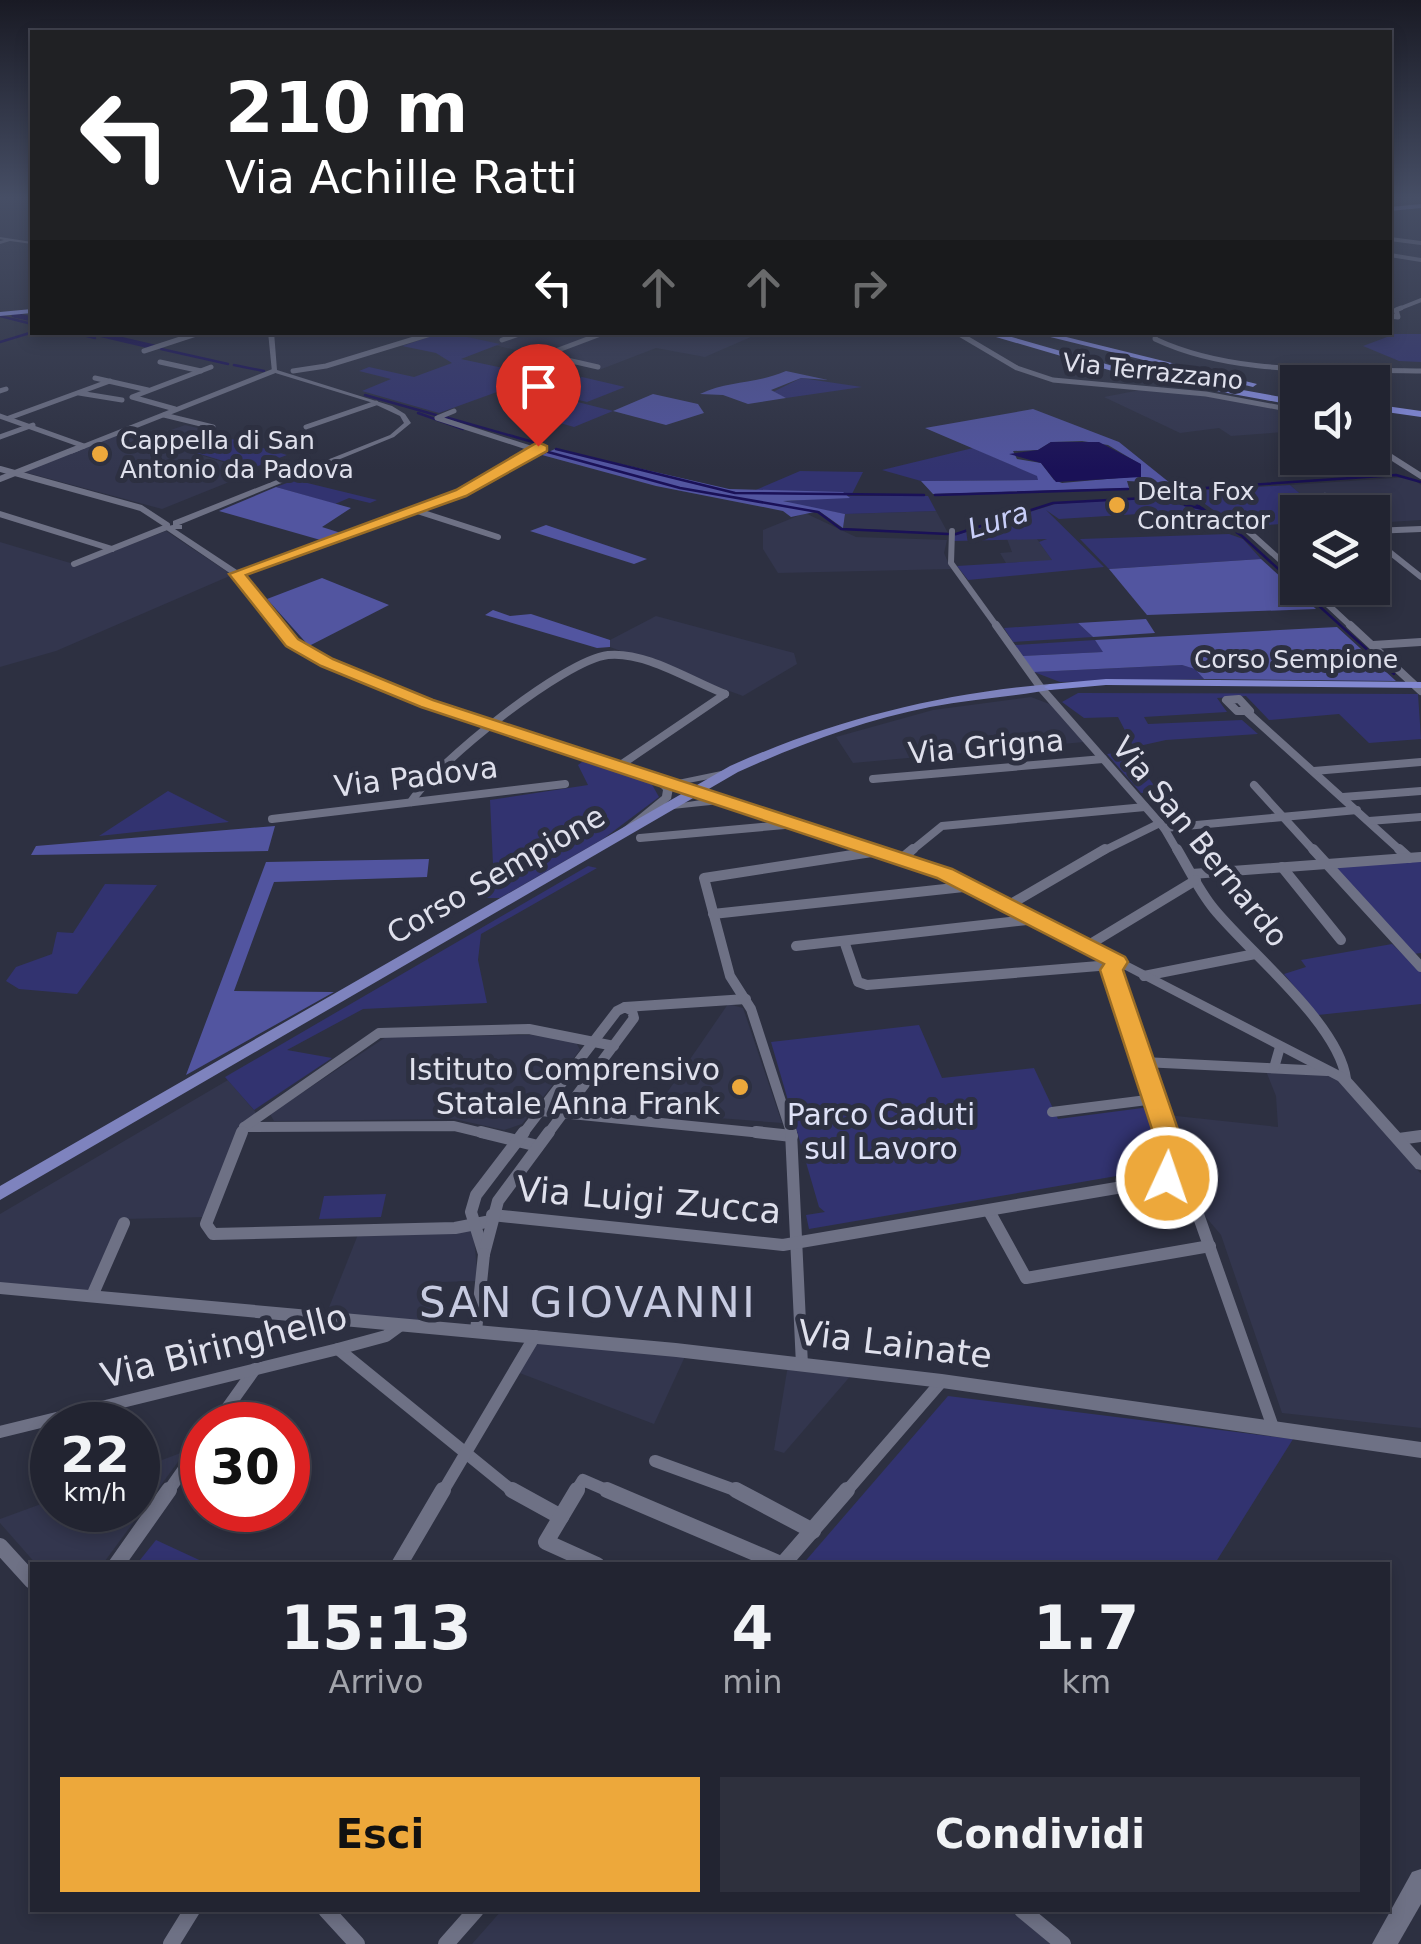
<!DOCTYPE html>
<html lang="it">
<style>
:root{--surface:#222431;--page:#2e303d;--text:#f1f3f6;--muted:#a2a4ab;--line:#3f414d;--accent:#eda83b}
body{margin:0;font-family:"DejaVu Sans",sans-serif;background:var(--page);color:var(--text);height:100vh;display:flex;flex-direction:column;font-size:38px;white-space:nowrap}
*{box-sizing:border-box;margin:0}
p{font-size:32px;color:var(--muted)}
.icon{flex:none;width:55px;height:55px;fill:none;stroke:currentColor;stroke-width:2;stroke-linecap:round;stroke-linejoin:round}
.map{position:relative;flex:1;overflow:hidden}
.details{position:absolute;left:30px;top:1562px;width:1360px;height:350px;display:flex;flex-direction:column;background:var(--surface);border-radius:0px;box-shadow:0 5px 15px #0003,0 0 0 2px var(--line)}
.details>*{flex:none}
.hud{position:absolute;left:30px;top:30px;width:1362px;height:305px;border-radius:0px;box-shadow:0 5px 15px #0003,0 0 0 2px var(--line);background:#202124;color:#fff;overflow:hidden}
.buttons{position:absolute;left:1280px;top:365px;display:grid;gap:20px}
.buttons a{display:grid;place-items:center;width:110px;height:110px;border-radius:0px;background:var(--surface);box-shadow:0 5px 15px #0003,0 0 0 2px var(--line);font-size:50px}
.speed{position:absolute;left:30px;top:1402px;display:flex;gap:20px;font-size:50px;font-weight:700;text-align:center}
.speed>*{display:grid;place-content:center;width:130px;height:130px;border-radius:50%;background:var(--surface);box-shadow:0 5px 15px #0003,0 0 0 2px var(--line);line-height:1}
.speed small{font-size:25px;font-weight:400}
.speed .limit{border:15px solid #d22;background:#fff;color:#111}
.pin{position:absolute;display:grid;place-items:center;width:85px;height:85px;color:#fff;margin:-102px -42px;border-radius:50% 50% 50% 0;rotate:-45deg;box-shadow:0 0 10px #0007}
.pin .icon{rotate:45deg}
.me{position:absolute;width:110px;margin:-55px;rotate:3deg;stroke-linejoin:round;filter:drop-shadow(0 0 8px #0008)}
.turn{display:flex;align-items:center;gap:35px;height:210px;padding:0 30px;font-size:45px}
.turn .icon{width:130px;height:130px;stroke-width:2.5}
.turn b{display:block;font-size:70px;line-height:85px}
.lanes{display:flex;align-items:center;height:95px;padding:0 30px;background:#0003;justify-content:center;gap:50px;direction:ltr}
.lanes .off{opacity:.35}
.eta{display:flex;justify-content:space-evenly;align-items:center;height:170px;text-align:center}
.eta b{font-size:60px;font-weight:800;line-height:70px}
.cta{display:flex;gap:20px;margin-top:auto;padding:20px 30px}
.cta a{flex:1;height:115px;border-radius:0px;background:var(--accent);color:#111;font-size:40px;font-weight:800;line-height:115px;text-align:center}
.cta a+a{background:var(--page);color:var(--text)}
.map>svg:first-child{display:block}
.built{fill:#33364e}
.green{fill:#323370}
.forest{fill:#5255a0;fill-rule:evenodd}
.water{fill:#1a1157}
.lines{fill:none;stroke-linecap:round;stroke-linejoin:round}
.stream{stroke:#1a1157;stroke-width:2.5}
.canal{stroke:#1a1157;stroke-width:5}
.minor-far6{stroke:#6e7185;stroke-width:4}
.minor-far5{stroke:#6e7185;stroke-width:5}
.minor-far4{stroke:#6e7185;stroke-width:6}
.minor-far3{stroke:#6e7185;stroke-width:8}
.minor-far2{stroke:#6e7185;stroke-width:10}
.minor-far1{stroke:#6e7185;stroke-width:12}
.minor{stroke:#6e7185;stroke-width:16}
.tertiary{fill:#6e7185;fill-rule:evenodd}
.secondary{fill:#6e7185;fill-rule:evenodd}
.primary{fill:#7e83be;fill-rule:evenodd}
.trunk{fill:#8389d1;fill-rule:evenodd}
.motorway{fill:#888fe4;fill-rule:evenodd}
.route{fill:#eda83b;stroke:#9a6d26;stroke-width:2.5}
.poi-dot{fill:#eda83b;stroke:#2d3041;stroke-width:4}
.labels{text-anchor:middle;stroke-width:10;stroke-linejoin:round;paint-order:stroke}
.far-street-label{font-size:25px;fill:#dfe0ec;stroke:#2d3041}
.far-poi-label{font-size:25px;fill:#dfe0ec;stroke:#2d3041;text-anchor:start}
.far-water-label{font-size:28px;font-style:italic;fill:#c9cff9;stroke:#2d3041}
.street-label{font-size:30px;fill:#dfe0ec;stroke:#2d3041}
.poi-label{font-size:30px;fill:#dfe0ec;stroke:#2d3041;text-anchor:end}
.park-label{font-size:30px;fill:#dee1f7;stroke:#2d3041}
.near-street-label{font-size:35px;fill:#dfe0ec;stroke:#2d3041}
.near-quarter-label{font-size:42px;letter-spacing:2.5px;fill:#c7cbe1;stroke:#2d3041}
</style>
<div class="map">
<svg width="1421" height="1944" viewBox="0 0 1421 1944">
<rect width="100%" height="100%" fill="#2d3041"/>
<g class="built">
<path d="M444 333H760L705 357 656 348 599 370Z"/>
<path d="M1140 390 1196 394 1297 412V431L1231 436 1219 428 1180 433 1104 397Z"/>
<path d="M185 425 231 436 188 451 254 472 162 509 24 472 129 430 154 436Z"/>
<path d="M1409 477 1421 485V520L1373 523 1372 512H1346L1326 495 1304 497 1290 485Z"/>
<path d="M936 511 948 533 843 528 845 514Z"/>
<path d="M805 513 856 537 947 540 944 553 951 569 778 573 763 549V530Z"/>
<path d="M166 531 232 575 56 651 0 667V542L77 565Z"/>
<path d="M1007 539H1037L1053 561 1006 563 1000 553 1012 552Z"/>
<path d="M656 616 794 653 797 664 743 696 610 647V640Z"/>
<path d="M1031 697 1052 705 1084 742 853 763 836 737 933 710Z"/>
<path d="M728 1004 743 1008 782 1123 653 1113Z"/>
<path d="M532 1035 576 1042 580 1050 522 1124 504 1130 454 1119 274 1121 270 1114 386 1037Z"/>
<path d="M1266 1071 1327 1074 1343 1082 1421 1174V1428L1282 1413 1221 1235 1200 1210 1167 1115 1278 1127 1276 1096Z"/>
<path d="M228 1080 257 1114 250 1119 207 1217 124 1219 91 1293 0 1285V1214Z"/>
<path d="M473 1227 478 1281 439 1282 426 1323 326 1315 359 1232Z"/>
<path d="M536 1339 687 1352 654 1424 517 1372Z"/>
<path d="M788 1365 853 1373 784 1453 774 1450Z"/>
<path d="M186 1451 102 1565H37L0 1523V1519L52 1500V1510H138V1469Z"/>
<path d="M502 1910H1010L1051 1944H472Z"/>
</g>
<g class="green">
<path d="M444 332 500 344 461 359 541 376 439 413 362 391 391 379 359 371 369 367 414 377 452 363 436 353 402 346Z"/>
<path d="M1395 334H1421V362L1399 361 1363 346Z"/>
<path d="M582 377 625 387 587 402 545 392Z"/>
<path d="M801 378 862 387 786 398 771 393Z"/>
<path d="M542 393 613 411 574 427 521 412 554 400 537 395Z"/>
<path d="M228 438 287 455 250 469 190 451Z"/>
<path d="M973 448 1038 476V480L921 481 882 470Z"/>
<path d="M800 471 863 472 852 494 751 492Z"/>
<path d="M295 480 377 500 370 503 349 498 335 504 276 487Z"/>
<path d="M1290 485 1304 497 1320 496 1340 512H1298L1297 523 1237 527 1187 491Z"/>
<path d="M849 496H928L936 511 845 514 779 502Z"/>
<path d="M1149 498 1203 510 1059 519 1046 510 1104 567 968 580 957 566 1052 560 1039 542 1047 539 954 541V536L1055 504Z"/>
<path d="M1229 534 1243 539 1261 559 1109 569 1080 539Z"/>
<path d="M1078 623 1093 637 1013 642 1004 628Z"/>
<path d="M1095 640 1104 652 1022 656 1014 645Z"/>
<path d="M1182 665 1196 669 1204 679 1060 682 1034 672Z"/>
<path d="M1078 693 1418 694 1421 739 1369 743 1339 714 1269 720 1246 696 1217 698 1227 712 1144 717 1148 724 1242 720 1258 734 1166 740 1139 746 1141 752 1132 756 1159 792 1141 793 1107 754 1135 750 1118 717 1084 718 1062 702Z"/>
<path d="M586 759 650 781 659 797 603 839 500 898H474V887H497L514 876 511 869 493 864 490 800 588 785 578 765Z"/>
<path d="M168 791 229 822 99 836Z"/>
<path d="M1421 859V953L1413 954 1334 867Z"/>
<path d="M588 866 597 868 481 934 478 960 487 1003 363 1009 287 1050 332 1058 254 1110 225 1077Z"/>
<path d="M105 884 157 885 77 994 19 989 6 981 16 967 52 954 57 932 73 933Z"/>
<path d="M1392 944 1421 971V1004L1318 1015 1284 974 1306 967 1301 960Z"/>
<path d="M919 1025 942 1078 1034 1068 1058 1119 1150 1107 1169 1167 809 1229 806 1215 825 1212 819 1207 771 1042Z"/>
<path d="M386 1194 381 1217 319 1219 324 1196Z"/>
<path d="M948 1396 1293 1439 1214 1565H802Z"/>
<path d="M156 1540 210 1565H136Z"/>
</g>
<g class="forest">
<path d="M786 371 828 380 801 378 771 390 786 398 748 404 723 395 700 394C729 380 753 385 786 371Z"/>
<path d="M653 394 698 404 704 413 666 425 613 411Z"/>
<path d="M1033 409 1119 442 1170 483 1127 481 1129 488 933 494 921 481 1038 480 1037 476 925 428ZM1082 441 1108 445 1140 464 1141 476 1062 483 1054 480 1041 463 1017 459 1013 451 1038 450 1051 442Z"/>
<path d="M555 449 729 489 843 492 850 498 783 501 845 514 843 528 819 511 791 517 783 511 656 486 542 455Z"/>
<path d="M276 487 351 508 322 527 344 534 324 541 219 511Z"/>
<path d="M546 525 647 559 634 564 530 531Z"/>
<path d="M1261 559 1316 609 1147 615 1109 569Z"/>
<path d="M322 578 389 605 309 646 267 599Z"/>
<path d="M493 610 510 616 531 614 610 640V647L597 648 485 615Z"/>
<path d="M1146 619 1155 633 1093 637 1078 623Z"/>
<path d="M1337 627 1396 681 1204 679 1195 669 1182 665 1034 672 1022 656 1103 652 1095 640Z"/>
<path d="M275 826 268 851 31 855 36 846Z"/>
<path d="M429 859 427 877 274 882 234 991 334 992 186 1075 266 862Z"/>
</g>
<path class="water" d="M1051 442H1099L1141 464V477L1056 482 1041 463 1009 454 1038 450Z"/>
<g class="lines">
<g class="stream">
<path d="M0 316 32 324"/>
<path d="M71 332 95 338"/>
<path d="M0 342 33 332"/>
<path d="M161 349 228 364"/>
<path d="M234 365 264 371"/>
<path d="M365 395 436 415"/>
<path d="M418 413 463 429"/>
<path d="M445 417 547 446"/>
<path d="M556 449 735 493 924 495"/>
<path d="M548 452 680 488 818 512 841 529 948 534"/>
<path d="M1190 489 1396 475 1421 482"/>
<path d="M935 495 1128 489"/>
<path d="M1185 505 1203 509"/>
<path d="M956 534 1053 503 1184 496 1242 536 1394 674"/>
</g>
<g class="canal">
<path d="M14 315 32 319"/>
<path d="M90 332 154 347"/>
</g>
<g class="minor-far6">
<path d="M1390 239 1421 243"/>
<path d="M1390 255 1421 260"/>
<path d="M1396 310 1421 300"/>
</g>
<g class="minor-far5">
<path d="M1390 316 1398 317 1396 310 1401 308"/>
<path d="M956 332 1017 368 1053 380 1206 394 1298 411"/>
<path d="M1156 332 1155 339C1236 377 1333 368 1421 371"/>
<path d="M502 340 525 332"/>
<path d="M144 351 202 332"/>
<path d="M160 362 201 371"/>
<path d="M598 367 545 355 606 332"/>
<path d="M293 371 326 366 437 332"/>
<path d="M95 378 148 390"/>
<path d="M0 391 6 389"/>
<path d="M79 393 122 400"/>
<path d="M175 409 132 397 211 367"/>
<path d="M454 411 437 418 539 451"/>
<path d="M164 415 213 427"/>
<path d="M0 416 84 446"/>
<path d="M9 418 110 381"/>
<path d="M306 427 376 403"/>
<path d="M0 437 33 425"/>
<path d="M1372 445 1381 451"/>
<path d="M72 451 274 371"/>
</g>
<g class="minor-far4">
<path d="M1377 448 1421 476"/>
<path d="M0 469 141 508 167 525"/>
<path d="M0 479 78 448"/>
<path d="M1325 496 1343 512"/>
<path d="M414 510 498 537"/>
<path d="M0 514 112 549"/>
<path d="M952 531 951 563 998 628"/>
<path d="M1248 531 1298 576"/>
<path d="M1372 531 1421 529"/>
<path d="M1372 538 1421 577"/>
<path d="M74 564 167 527"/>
<path d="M237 574 461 493 539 448"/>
<path d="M1310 588 1353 628"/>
</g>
<g class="minor-far3">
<path d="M996 625 1041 688 1164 828 1178 852"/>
<path d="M1350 625 1421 691"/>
<path d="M1373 645 1421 642"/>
<path d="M1239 699 1250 711H1237L1226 700Z"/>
<path d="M1247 712 1402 852"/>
<path d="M619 766 725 694"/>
<path d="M1314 771 1421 762"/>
<path d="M873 779 1103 759"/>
<path d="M1254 785 1315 852"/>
<path d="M1343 797 1421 791"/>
<path d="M411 802C435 764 564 660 608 655 645 651 691 681 725 694"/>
<path d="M272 819 565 784"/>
<path d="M1369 821 1421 817"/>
<path d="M1164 828 1357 810"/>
<path d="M640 838 796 824"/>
<path d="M873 852 878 851"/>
<path d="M910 852 942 826 1145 807"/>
<path d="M1101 852 1160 823"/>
</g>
<g class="minor-far2">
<path d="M1177 849C1189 869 1199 891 1214 909 1250 953 1339 1024 1346 1079"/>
<path d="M1313 849 1421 967"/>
<path d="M1399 849 1409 858"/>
<path d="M901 859 913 849"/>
<path d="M1282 867 1341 940"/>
<path d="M1192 874 1421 857"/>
<path d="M1009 905 1105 849"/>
<path d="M713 914 973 886"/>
<path d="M844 941 858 982 867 985 1111 965"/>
<path d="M796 946 1036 919"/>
<path d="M1087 946 1196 880"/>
<path d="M1117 962 1111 970 1169 1135"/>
<path d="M1144 976 1255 954"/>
<path d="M625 1007 746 999"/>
<path d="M1143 1062 1327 1071"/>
<path d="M1274 1068 1280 1047"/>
<path d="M541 1111 781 1135"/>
<path d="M1052 1112 1155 1099"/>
<path d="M244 1127 454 1126 491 1135"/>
<path d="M241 1135 244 1127 379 1033 529 1029 614 1046"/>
<path d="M522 1135 617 1011 625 1007 632 1011 634 1018 547 1135"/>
<path d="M792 1135 751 1009 730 976 704 878 878 851"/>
</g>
<g class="minor-far1">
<path d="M242 1132 206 1224 213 1234 455 1228 491 1221"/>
<path d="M481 1132 538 1146"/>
<path d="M756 1132 792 1136"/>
<path d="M791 1132 802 1365"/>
<path d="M1169 1132 1274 1430"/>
<path d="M1399 1139 1421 1136"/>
<path d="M989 1211 1026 1278 1210 1246"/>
<path d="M492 1215 783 1245 1181 1177"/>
<path d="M484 1254 471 1212 476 1195 524 1132"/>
<path d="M484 1254 498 1201 549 1132"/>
<path d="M92 1296 124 1223"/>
<path d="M476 1331 484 1254"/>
<path d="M338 1349 515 1493"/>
<path d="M215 1425 255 1369"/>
<path d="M0 1432 338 1349 386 1336 401 1325"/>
<path d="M655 1461 743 1493"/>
<path d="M167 1493 202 1443"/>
<path d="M442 1493 535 1336"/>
<path d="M575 1493 583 1480 613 1493"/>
<path d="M845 1493 942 1381"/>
</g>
<g class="minor">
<path d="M512 1490 561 1517"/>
<path d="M577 1490 546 1542 597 1565"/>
<path d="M607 1490 783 1565"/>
<path d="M736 1490 813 1531"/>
<path d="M0 1546 32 1581"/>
<path d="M116 1565 169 1490"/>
<path d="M399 1565 443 1490"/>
<path d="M782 1565 847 1490"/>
<path d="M326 1910 357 1944"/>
<path d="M1022 1910 1063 1944"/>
<path d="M171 1944 192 1910"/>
<path d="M446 1944 476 1910"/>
</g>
<g class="tertiary">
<path d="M0 237 32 242V244L10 241 0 244V241L4 240 0 239Z"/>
<path d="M268 332H274L277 370 392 406 405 414 411 423 394 437 179 525H182V529H175L240 572 295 641 308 650 421 699 673 781 726 770 730 771V775L683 784 959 875 1348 1075 1421 1156V1170L1416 1169 1338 1081 951 879 720 804 663 810 662 808 663 806 707 799 673 788 671 799 631 832H623L621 830 623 828 662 796 663 790 655 782 415 703 302 654 289 645 234 576 162 527 173 525V521L390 435 404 423 400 416 370 402 272 372Z"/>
<path d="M0 1282 676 1343 942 1374 1421 1442V1458L942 1388 676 1357 0 1294Z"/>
</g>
<path class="secondary" d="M1421 1869V1904L1398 1944H1372L1412 1872Z"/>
<path class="primary" d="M1050 684 1056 687 1054 689C1013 697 971 699 930 707 864 720 800 744 738 772L0 1200V1186L730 766C833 720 938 694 1050 684Z"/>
<path class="trunk" d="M1106 679 1421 682V688L1106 685 1050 690 1044 687 1050 684Z"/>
<g class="motorway">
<path d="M1421 204V208L1390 211V207Z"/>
<path d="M32 309V313L0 316V312Z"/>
<path d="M979 332H994L1120 368 1298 400V406L1119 373Z"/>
<path d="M1030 332H1046L1257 384 1253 387Z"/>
<path d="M1372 404 1421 411V417L1372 410Z"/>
</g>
</g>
<linearGradient id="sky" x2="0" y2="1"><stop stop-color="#191a24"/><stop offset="0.42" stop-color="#464e65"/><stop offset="1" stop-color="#464e65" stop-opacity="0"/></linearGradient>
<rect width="1421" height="470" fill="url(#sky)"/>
<path class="route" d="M538 442 547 446V451L466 496 246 575 298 639 333 659 433 700 952 869 1125 957 1128 962 1123 970 1194 1176 1190 1183 1167 1188 1154 1178 1165 1169 1100 970 1104 964 937 878 421 707 321 666 286 646 229 574 456 490Z"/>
<g class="poi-dot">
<circle cx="100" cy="454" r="10"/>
<circle cx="1117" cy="505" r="10"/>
<circle cx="740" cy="1087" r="10"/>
</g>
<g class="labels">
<g class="far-street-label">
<text transform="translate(1153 371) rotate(6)" y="9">Via Terrazzano</text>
<text x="1296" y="668">Corso Sempione</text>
</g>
<g class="far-poi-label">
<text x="120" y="449">Cappella di San<tspan x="120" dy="29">Antonio da Padova</tspan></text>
<text x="1137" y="500">Delta Fox<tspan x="1137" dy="29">Contractor</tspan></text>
</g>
<g class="far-water-label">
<text transform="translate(998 520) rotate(-18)" y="10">Lura</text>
</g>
<g class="street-label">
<text transform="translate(986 747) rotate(-5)" y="10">Via Grigna</text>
<text transform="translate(416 777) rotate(-7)" y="10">Via Padova</text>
<text transform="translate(1200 842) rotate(51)" y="10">Via San Bernardo</text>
<text transform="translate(496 875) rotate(-30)" y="10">Corso Sempione</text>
</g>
<g class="poi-label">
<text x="720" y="1080">Istituto Comprensivo<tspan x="720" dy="34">Statale Anna Frank</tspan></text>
</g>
<g class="park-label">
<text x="881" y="1125">Parco Caduti<tspan x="881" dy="34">sul Lavoro</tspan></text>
</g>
<g class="near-street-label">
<text transform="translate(649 1200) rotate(5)" y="12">Via Luigi Zucca</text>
<text transform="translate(895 1344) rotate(7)" y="12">Via Lainate</text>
<text transform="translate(224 1346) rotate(-14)" y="12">Via Biringhello</text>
</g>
<g class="near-quarter-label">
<text x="588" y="1317">SAN GIOVANNI</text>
</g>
</g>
</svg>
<div class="buttons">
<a><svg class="icon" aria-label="sound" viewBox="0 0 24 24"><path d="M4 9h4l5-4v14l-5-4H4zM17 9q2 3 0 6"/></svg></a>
<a><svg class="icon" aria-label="layers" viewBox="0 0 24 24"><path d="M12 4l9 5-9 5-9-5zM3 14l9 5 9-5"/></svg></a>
</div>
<div class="speed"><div>22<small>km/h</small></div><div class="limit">30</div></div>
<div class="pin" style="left:538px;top:446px;background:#d93025"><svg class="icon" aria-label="arrive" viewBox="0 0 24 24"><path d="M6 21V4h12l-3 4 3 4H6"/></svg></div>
<svg class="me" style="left:1167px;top:1178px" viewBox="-20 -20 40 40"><circle r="17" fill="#eda83b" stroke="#fff" stroke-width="3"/><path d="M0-11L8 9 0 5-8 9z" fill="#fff"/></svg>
<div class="hud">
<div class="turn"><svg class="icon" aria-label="left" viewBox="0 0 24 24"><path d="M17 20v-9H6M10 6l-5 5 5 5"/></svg><div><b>210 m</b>Via Achille Ratti</div></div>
<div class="lanes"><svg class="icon" aria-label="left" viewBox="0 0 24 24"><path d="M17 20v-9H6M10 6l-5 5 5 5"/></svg><svg class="icon off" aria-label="ahead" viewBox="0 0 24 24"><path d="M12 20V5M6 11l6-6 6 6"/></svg><svg class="icon off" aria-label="ahead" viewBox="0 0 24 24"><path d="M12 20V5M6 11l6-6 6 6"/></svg><svg class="icon off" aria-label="right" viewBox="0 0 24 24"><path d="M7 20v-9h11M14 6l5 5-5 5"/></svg></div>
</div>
<section class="details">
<div class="eta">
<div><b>15:13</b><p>Arrivo</p></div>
<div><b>4</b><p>min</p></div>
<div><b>1.7</b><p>km</p></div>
</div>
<div class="cta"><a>Esci</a><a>Condividi</a></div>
</section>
</div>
